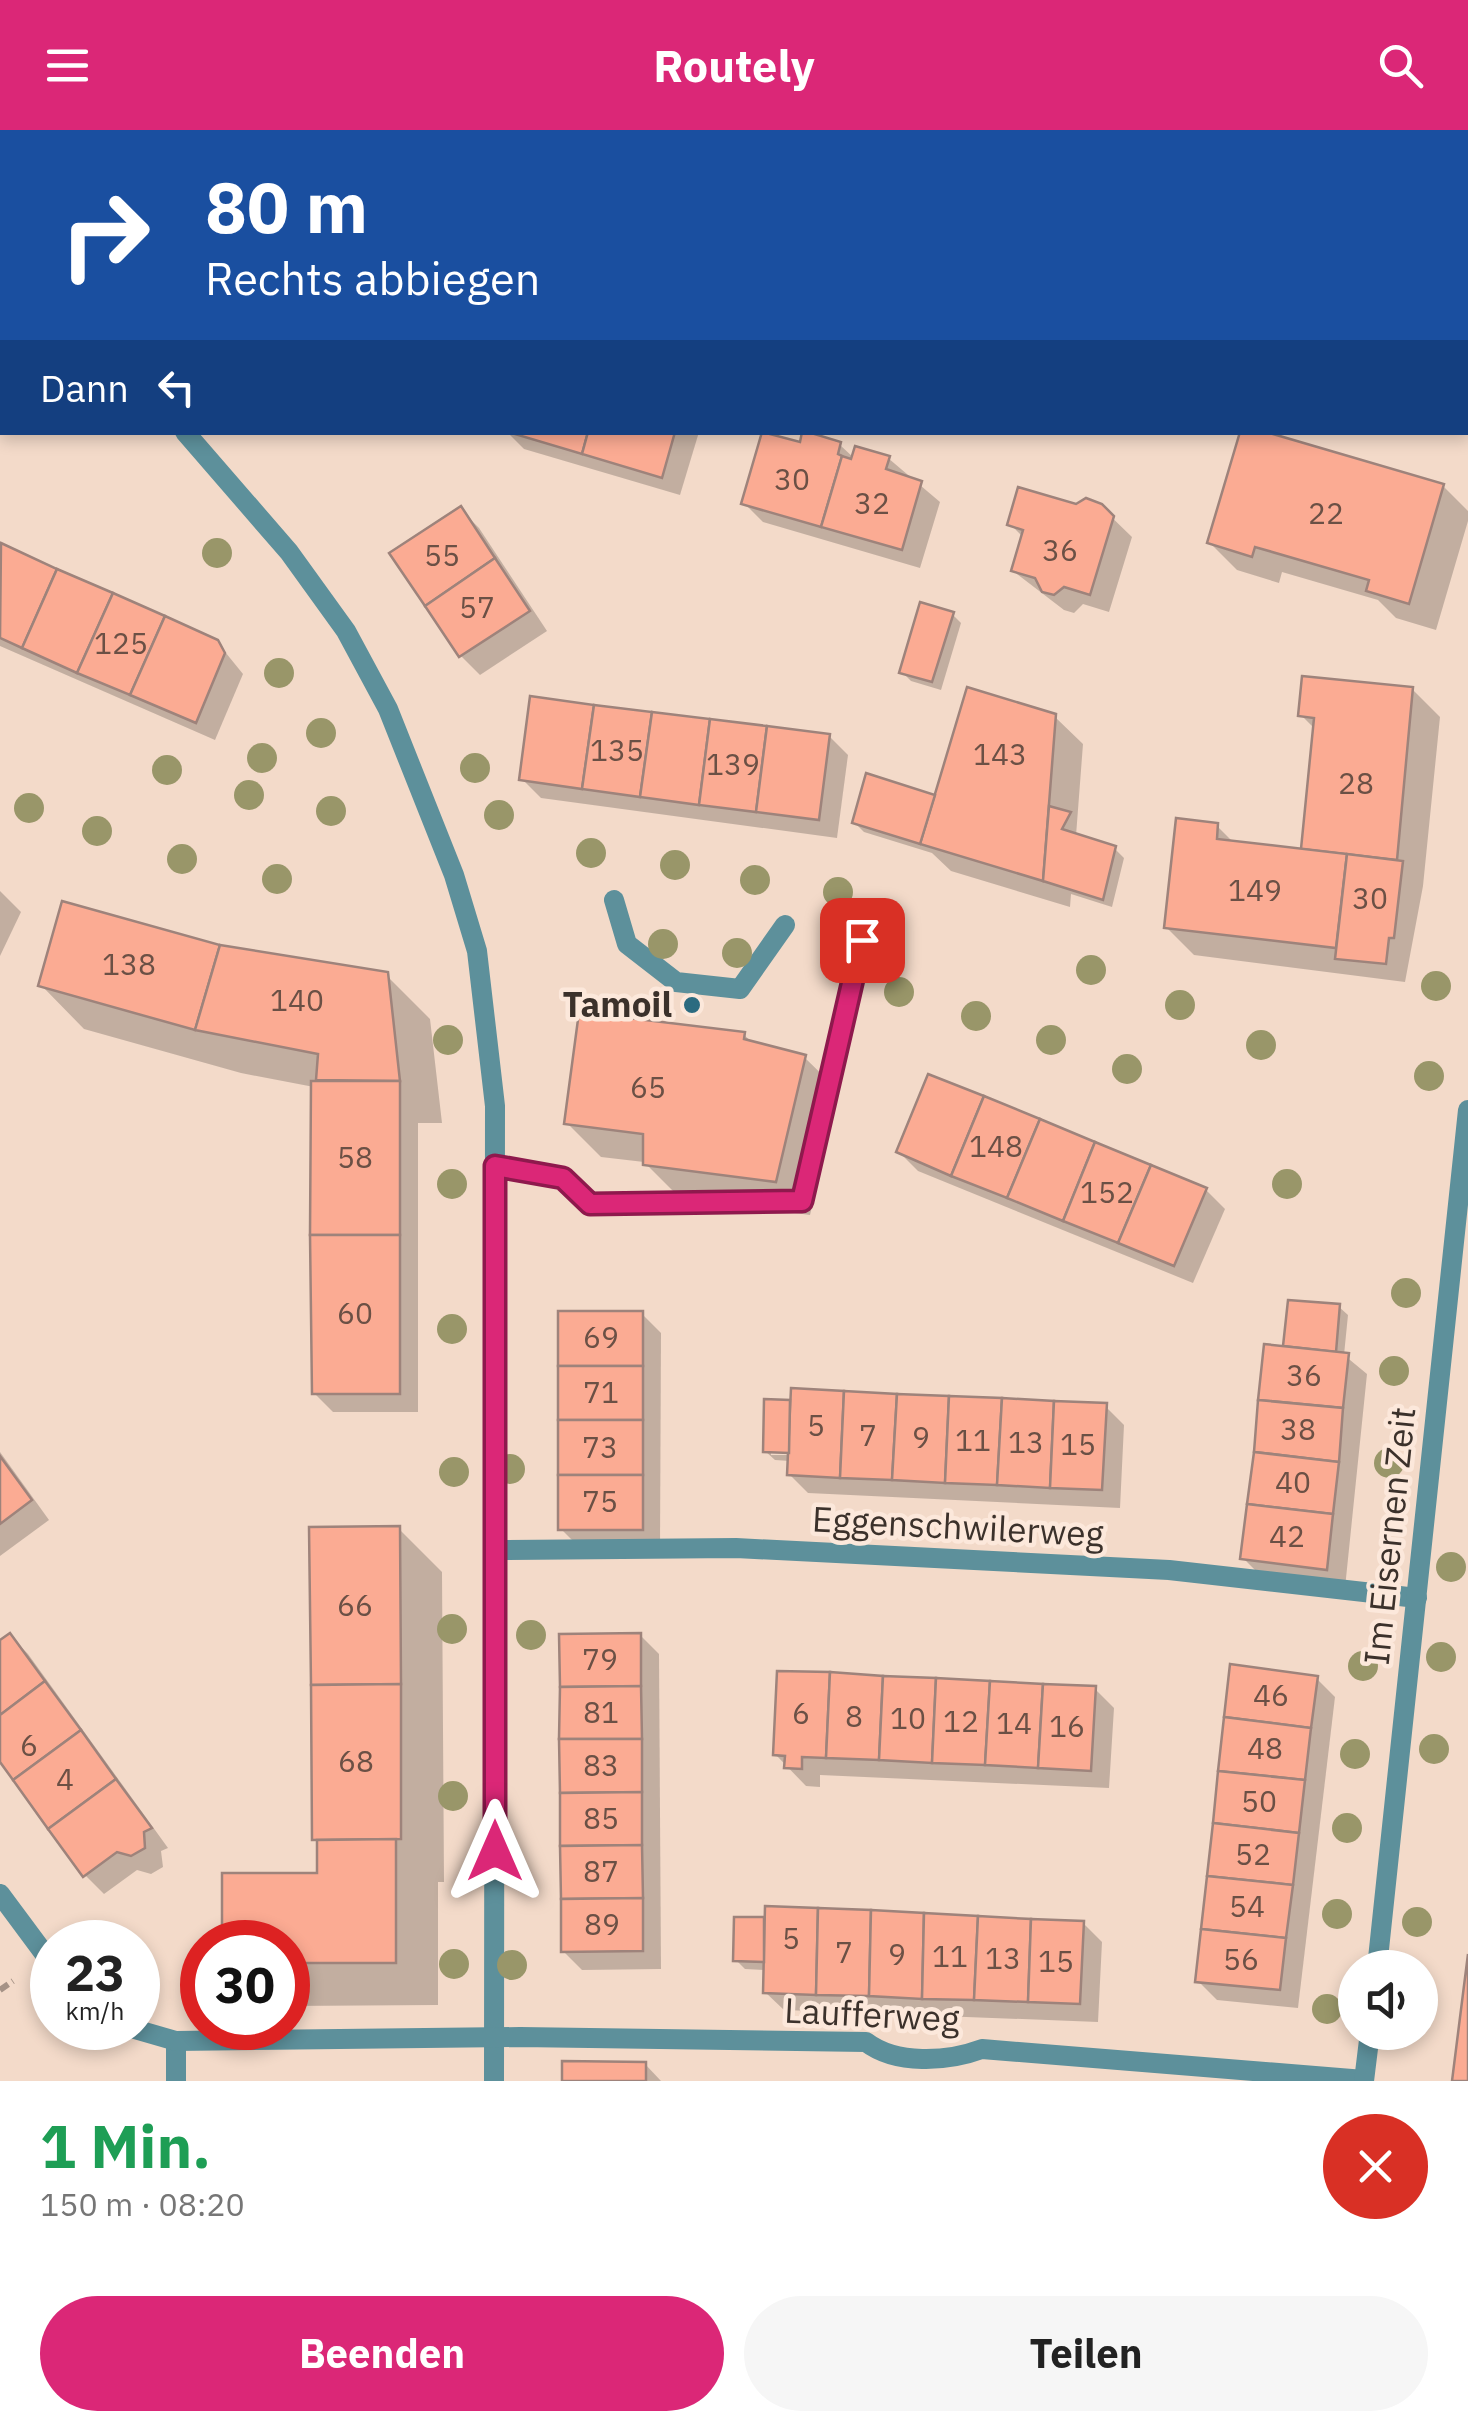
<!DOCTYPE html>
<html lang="de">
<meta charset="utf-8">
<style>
:root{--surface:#fff;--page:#f6f6f6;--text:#222;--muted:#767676;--accent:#db2777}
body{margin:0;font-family:"IBM Plex Sans",sans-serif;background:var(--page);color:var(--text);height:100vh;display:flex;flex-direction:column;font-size:38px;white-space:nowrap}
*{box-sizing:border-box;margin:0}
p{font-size:32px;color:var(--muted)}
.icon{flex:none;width:55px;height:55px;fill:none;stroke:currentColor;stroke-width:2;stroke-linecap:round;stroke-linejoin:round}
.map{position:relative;height:1951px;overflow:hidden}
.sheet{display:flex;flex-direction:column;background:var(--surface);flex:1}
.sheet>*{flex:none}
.banner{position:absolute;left:0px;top:0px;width:1470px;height:305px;box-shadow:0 5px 15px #0003;background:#1a4fa0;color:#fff;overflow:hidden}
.tools{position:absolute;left:1338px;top:1820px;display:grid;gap:20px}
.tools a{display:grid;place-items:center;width:100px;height:100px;border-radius:50%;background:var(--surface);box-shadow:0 5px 15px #0003;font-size:50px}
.speed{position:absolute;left:30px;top:1790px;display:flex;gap:20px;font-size:50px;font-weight:700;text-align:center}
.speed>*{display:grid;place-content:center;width:130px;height:130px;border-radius:50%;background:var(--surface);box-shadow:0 5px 15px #0003;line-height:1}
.speed small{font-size:25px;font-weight:400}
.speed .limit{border:15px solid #d22;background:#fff;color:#111}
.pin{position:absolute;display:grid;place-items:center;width:85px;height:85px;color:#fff;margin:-42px;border-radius:20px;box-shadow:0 5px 15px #0006}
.me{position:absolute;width:110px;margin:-55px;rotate:0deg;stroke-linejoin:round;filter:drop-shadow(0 0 8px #0008)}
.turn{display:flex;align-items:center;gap:35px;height:210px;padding:0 40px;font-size:45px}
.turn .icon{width:130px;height:130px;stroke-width:2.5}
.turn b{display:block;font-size:70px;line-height:85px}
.then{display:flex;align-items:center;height:95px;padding:0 40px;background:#0003;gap:20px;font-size:38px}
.round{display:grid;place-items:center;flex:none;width:105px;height:105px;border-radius:52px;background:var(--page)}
.overview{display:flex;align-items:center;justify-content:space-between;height:170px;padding:0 40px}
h1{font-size:60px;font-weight:800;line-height:75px;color:#1e9e55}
.primary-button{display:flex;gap:20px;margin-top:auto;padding:20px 40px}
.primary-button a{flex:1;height:115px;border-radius:60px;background:var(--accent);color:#fff;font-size:40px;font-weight:800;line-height:115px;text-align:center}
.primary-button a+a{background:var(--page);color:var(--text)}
header{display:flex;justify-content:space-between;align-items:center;height:130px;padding:0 40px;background:var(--accent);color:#fff;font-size:45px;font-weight:800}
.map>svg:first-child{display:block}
.shadow{fill:#0003;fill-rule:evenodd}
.building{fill:#fbab93;stroke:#9e837b;stroke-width:2.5}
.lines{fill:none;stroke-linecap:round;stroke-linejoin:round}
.path{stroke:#a59286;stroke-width:6;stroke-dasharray:10 5;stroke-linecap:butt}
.service{stroke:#5d909b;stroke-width:20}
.minor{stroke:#5d909b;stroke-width:20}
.tree{fill:#999669}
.route-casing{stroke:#8e194d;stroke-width:25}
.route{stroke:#db2777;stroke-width:18}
.poi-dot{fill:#2c6b80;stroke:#fce8db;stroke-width:4}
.labels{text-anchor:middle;stroke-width:9;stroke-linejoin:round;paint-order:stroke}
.number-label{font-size:30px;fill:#6b5045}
.poi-label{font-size:35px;font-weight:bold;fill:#3b312b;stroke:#fce8db;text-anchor:end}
.street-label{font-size:35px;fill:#3b312b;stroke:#fce8db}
</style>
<header><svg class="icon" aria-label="menu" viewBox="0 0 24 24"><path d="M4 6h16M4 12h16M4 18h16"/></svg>Routely<svg class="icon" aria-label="search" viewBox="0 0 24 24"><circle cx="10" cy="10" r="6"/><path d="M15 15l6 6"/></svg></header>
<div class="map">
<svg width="1468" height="1951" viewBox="0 0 1468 1951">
<rect width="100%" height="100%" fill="#f3dac9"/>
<g class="shadow">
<path d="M94 0H150L158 2H93Z"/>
<path d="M738 0H852L849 2Z"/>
<path d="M924 0H1072L923 2Z"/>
<path d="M1367 0H1468V239V2Z"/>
<path d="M507 302H699L680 365 524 319Z"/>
<path d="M840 315 854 328H888L940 372 920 438 763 392 744 373 801 316Z"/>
<path d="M1443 356 1468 381V391L1436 500 1396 488 1378 470 1282 442 1279 453 1237 440 1210 413Z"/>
<path d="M1100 376 1132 407 1109 482 1083 474 1074 483 1064 480 1013 441 1024 408 1010 394 1077 377Z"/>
<path d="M460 379 479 398 547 501 480 545 461 526 393 424Z"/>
<path d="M0 418 217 512 243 544 215 610 0 516Z"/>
<path d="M952 484 961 493 941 560 911 551 902 542Z"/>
<path d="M1412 559 1440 587 1423 756 1405 852 1194 825 1166 797 1217 696 1235 714 1303 722 1316 600 1301 585Z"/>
<path d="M1055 587 1083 614 1076 706 1115 719 1124 728 1112 777 1071 764 1070 777 951 741 932 723 864 702 855 693 933 667Z"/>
<path d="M829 606 848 625 837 708 541 668 522 649Z"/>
<path d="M0 761 21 782 0 826Z"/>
<path d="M219 817 386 845 430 889 442 993H418V1282H333L314 1263V957L241 943 84 899 41 855Z"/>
<path d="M744 905 753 913 804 927 839 961 810 1085 680 1068 644 1032 601 1027 567 993Z"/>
<path d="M899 1022 1206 1060 1225 1079 1193 1153 918 1041Z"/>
<path d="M1338 1176 1348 1185 1344 1225 1367 1244 1345 1458 1262 1447 1243 1428 1286 1219Z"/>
<path d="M642 1184 661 1203 660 1418 579 1417 560 1398Z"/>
<path d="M789 1272 793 1276H1105L1124 1295 1120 1378 808 1363 789 1344 790 1331 775 1330 765 1321ZM771 1320 801 1325H771Z"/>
<path d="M0 1322 49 1390 0 1426Z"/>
<path d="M399 1399 442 1442 444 1752H438V1875L288 1876V1812H224V1746H320V1714L314 1709Z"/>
<path d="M640 1505 659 1524 661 1839 582 1840 563 1821Z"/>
<path d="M10 1506 28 1524 168 1718 161 1721 163 1737 151 1744 137 1740 104 1764 85 1745 0 1628V1513Z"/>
<path d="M1316 1548 1335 1567 1298 1878 1217 1870 1198 1851Z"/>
<path d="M1095 1559 1114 1578 1109 1658 820 1645V1657L806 1656 775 1624Z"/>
<path d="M763 1789 767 1793H1083L1102 1812 1098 1892 784 1880 765 1862 766 1840 745 1839 736 1830Z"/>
<path d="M645 1934 661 1951H565Z"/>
</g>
<g class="building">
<path d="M508 302H588L582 324Z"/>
<path d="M588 302H675L662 348 582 324Z"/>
<path d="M762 302 800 312 802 302H808L841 312 838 324 842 326 821 397 741 374Z"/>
<path d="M1240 302H1266L1444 354 1409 474 1366 461 1369 450 1255 417 1252 427 1207 413Z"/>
<path d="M855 316 890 326 886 339 922 351 902 420 821 397 842 326 851 329Z"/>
<path d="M1018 357 1076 374 1086 368 1102 374 1114 386 1090 465 1064 457 1054 465 1042 462 1035 448 1011 441 1023 400 1007 395Z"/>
<path d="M461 376 495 428 425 476 389 423Z"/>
<path d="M1 413 57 439 22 518 0 508Z"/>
<path d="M495 428 530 481 459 527 425 476Z"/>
<path d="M57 439 113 463 77 543 22 518Z"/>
<path d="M113 463 165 486 130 565 77 543Z"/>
<path d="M920 472 954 482 932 552 899 543Z"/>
<path d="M165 486 218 510 225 523 196 593 130 565Z"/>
<path d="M1302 546 1413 557 1397 730 1301 719 1314 588 1298 586Z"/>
<path d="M967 557 1056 584 1043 751 920 714Z"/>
<path d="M530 566 594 575 582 659 519 650Z"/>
<path d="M594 575 652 582 640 667 582 659Z"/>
<path d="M652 582 710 589 699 675 640 667Z"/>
<path d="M710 589 767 596 756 682 699 675Z"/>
<path d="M767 596 830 604 819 690 756 682Z"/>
<path d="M866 643 935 665 920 714 852 693Z"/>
<path d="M1049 676 1071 682 1062 699 1116 716 1103 770 1043 751Z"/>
<path d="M1176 688 1218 693 1217 709 1347 724 1336 818 1164 798Z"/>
<path d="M1347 724 1403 731 1394 808H1389L1386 834 1335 829Z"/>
<path d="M62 771 220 815 195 900 38 856Z"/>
<path d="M220 815 388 842 400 951 316 950 318 924 195 900Z"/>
<path d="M579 882 745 902 744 909 806 925 776 1052 643 1035V1004L564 994Z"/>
<path d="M928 944 984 966 951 1046 896 1022Z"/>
<path d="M311 951H400V1105H310Z"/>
<path d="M984 966 1040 989 1007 1068 951 1046Z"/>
<path d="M1040 989 1095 1012 1063 1091 1007 1068Z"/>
<path d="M1095 1012 1151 1035 1118 1113 1063 1091Z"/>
<path d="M1151 1035 1207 1058 1174 1136 1118 1113Z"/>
<path d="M310 1105H400V1264H312Z"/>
<path d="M1288 1170 1340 1174 1336 1222 1283 1216Z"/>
<rect x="558" y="1181" width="85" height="55"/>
<path d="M1264 1214 1349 1223 1343 1278 1258 1270Z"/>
<rect x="558" y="1236" width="85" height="54"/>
<path d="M791 1258 844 1261 840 1348 787 1345Z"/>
<path d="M844 1261 897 1264 892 1350 840 1348Z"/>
<path d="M897 1264 949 1266 945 1353 892 1350Z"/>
<path d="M949 1266 1002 1268 997 1355 945 1353Z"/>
<path d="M1002 1268 1054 1271 1050 1358 997 1355Z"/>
<path d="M764 1269 790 1270 789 1323 763 1322Z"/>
<path d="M1258 1270 1343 1278 1339 1332 1254 1322Z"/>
<path d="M1054 1271 1107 1273 1102 1360 1050 1358Z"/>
<rect x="558" y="1290" width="85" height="55"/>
<path d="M1254 1322 1339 1332 1333 1384 1247 1374Z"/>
<path d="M0 1326 32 1370 0 1394Z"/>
<rect x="558" y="1345" width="85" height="55"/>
<path d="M1247 1374 1333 1384 1327 1440 1240 1429Z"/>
<path d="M400 1396 401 1554 311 1555 309 1397Z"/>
<path d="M10 1503 45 1551 0 1585V1510Z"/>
<path d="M641 1503V1556L560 1557 559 1504Z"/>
<path d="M1230 1534 1318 1546 1311 1598 1224 1587Z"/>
<path d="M777 1541 830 1542 826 1628 802 1627V1639L784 1638 785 1626 773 1625Z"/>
<path d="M830 1542 883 1546 879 1630 826 1628Z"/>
<path d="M883 1546 936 1548 932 1633 879 1630Z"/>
<path d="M936 1548 990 1551 985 1635 932 1633Z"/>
<path d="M45 1551 81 1600 13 1650 0 1632V1585Z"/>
<path d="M990 1551 1043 1554 1038 1638 985 1635Z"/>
<path d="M401 1554V1709L312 1710 311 1555Z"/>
<path d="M1043 1554 1096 1556 1091 1641 1038 1638Z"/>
<path d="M641 1556 642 1609H559L560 1557Z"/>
<path d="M1224 1587 1311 1598 1305 1650 1218 1641Z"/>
<path d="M81 1600 116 1649 48 1699 13 1650Z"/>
<path d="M559 1609H642V1662L560 1663Z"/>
<path d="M1218 1641 1305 1650 1299 1703 1213 1693Z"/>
<path d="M116 1649 152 1698 144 1702 145 1718 131 1726 117 1722 83 1747 48 1699Z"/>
<path d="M642 1662V1715L560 1716V1663Z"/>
<path d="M1213 1693 1299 1703 1293 1755 1207 1746Z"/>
<path d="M396 1709V1833H288V1812H222V1743H317V1710Z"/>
<path d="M642 1715 643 1768 561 1769 560 1716Z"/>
<path d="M1207 1746 1293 1755 1286 1808 1201 1799Z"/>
<path d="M643 1768V1821L561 1822V1769Z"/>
<path d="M765 1776 818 1778 816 1865 763 1863Z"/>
<path d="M818 1778 871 1780 869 1866 816 1865Z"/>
<path d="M871 1780 924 1783 922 1869 869 1866Z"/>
<path d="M924 1783 978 1786 974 1870 922 1869Z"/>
<path d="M978 1786 1031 1789 1028 1872 974 1870Z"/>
<path d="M734 1787H764V1832L733 1831Z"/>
<path d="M1031 1789 1084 1791 1080 1874 1028 1872Z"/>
<path d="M1201 1799 1286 1808 1280 1860 1195 1852Z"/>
<path d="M1468 1824V1951H1452Z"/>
<path d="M562 1931 646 1932V1951H562Z"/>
</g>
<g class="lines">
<g class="path">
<path d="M1211 0 1218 2"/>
<path d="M1300 0V2"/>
<path d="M1060 2V0"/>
<path d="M0 217 2 214"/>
<path d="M0 1860 13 1851"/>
</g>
<g class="service">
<path d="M614 770 627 814 676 852 740 859 785 795"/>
<path d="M495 1036 563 1048 590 1075 802 1071 861 810"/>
<path d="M176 1911V1951"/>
</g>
<g class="minor">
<path d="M516 0 524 2"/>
<path d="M0 73 2 76"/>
<path d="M185 302 289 422 346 501 388 579 454 745 477 821 495 976 494 1951"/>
<path d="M495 1420 736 1418 1169 1440 1417 1468"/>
<path d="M0 1764 52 1834"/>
<path d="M1377 1838 1468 980"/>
<path d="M131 1898 176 1911 520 1907 866 1912C896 1935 947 1932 982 1919L1364 1950"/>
<path d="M1364 1951 1370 1902"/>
</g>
</g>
<g class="tree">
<circle cx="217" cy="423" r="15"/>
<circle cx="279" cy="543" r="15"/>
<circle cx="321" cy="603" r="15"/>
<circle cx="262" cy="628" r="15"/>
<circle cx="475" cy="638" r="15"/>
<circle cx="167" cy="640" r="15"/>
<circle cx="249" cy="665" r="15"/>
<circle cx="29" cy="678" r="15"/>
<circle cx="331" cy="681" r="15"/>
<circle cx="499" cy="685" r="15"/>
<circle cx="97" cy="701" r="15"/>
<circle cx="591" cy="723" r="15"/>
<circle cx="182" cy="729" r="15"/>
<circle cx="675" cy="735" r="15"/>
<circle cx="277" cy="749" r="15"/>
<circle cx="755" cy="750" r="15"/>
<circle cx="838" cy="762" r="15"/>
<circle cx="663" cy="814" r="15"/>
<circle cx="737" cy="823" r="15"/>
<circle cx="1091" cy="840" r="15"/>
<circle cx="1436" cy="856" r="15"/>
<circle cx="899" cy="862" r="15"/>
<circle cx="1180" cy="875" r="15"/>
<circle cx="976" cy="886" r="15"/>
<circle cx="448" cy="910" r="15"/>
<circle cx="1051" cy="910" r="15"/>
<circle cx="1261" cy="915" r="15"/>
<circle cx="1127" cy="939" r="15"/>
<circle cx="1429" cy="946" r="15"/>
<circle cx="452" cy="1054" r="15"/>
<circle cx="1287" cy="1054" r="15"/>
<circle cx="1406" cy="1163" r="15"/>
<circle cx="452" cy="1199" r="15"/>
<circle cx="1394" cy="1241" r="15"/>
<circle cx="1389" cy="1333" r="15"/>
<circle cx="510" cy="1339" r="15"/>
<circle cx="454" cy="1342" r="15"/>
<circle cx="1451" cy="1437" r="15"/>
<circle cx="452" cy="1499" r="15"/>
<circle cx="531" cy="1505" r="15"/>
<circle cx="1441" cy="1527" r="15"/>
<circle cx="1363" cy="1536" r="15"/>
<circle cx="1434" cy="1619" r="15"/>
<circle cx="1355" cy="1624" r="15"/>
<circle cx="453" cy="1666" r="15"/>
<circle cx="1347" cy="1698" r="15"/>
<circle cx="1337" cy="1784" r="15"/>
<circle cx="1417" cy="1792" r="15"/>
<circle cx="454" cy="1834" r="15"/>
<circle cx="512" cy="1835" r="15"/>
<circle cx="1327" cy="1879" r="15"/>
</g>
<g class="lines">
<g class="route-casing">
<path id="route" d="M495 1721V1036L563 1048 590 1074 802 1071 862 810"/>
</g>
<use href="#route" class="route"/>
</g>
<circle class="poi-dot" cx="692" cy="875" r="10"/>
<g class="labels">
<g class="number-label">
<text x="792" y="360">30</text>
<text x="872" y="384">32</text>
<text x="1326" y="394">22</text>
<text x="1060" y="431">36</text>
<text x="442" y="436">55</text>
<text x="477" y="488">57</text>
<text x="121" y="524">125</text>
<text x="617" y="631">135</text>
<text x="1000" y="635">143</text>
<text x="733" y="645">139</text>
<text x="1356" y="664">28</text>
<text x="1255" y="771">149</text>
<text x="1370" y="779">30</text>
<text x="129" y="845">138</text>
<text x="297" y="881">140</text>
<text x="648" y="968">65</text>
<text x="996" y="1027">148</text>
<text x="355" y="1038">58</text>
<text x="1107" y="1073">152</text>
<text x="355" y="1194">60</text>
<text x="601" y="1218">69</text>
<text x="1304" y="1256">36</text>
<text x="601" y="1273">71</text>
<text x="816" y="1306">5</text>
<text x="1298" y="1310">38</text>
<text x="868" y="1316">7</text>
<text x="921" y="1318">9</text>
<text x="973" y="1321">11</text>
<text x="1026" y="1323">13</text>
<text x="1078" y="1325">15</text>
<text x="600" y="1328">73</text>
<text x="1293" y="1363">40</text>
<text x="600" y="1382">75</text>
<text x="1287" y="1417">42</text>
<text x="355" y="1486">66</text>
<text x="600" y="1540">79</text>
<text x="1271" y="1576">46</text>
<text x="601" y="1593">81</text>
<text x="801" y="1594">6</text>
<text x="854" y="1597">8</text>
<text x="908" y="1599">10</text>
<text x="961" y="1602">12</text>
<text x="1014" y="1604">14</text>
<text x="1067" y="1607">16</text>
<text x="29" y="1626">6</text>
<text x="1265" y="1629">48</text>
<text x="356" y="1642">68</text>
<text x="601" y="1646">83</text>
<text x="65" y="1660">4</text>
<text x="1259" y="1682">50</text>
<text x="601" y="1699">85</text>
<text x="1253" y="1735">52</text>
<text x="601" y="1752">87</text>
<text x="1247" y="1787">54</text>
<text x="602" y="1805">89</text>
<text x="791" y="1819">5</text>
<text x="844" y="1833">7</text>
<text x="897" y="1835">9</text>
<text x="950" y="1837">11</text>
<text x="1003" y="1839">13</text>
<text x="1241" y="1840">56</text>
<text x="1056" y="1842">15</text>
</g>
<g class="poi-label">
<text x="672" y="887">Tamoil</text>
</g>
<g class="street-label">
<text transform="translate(958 1397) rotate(3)" y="12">Eggenschwilerweg</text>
<text transform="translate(1390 1406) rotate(-84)" y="12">Im Eisernen Zeit</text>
<text transform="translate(872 1885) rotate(3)" y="12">Laufferweg</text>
</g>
</g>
</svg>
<div class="tools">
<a><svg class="icon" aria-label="sound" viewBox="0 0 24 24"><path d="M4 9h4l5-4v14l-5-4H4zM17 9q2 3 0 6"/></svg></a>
</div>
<div class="speed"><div>23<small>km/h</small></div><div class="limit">30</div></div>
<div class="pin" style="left:862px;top:810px;background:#d93025"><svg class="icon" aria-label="arrive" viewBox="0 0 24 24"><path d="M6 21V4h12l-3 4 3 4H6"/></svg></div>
<svg class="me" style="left:495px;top:1721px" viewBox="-20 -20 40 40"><path d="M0-17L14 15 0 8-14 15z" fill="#db2777" stroke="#fff" stroke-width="4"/></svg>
<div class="banner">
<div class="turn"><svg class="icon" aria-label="right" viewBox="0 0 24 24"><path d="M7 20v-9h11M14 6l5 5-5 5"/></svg><div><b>80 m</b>Rechts abbiegen</div></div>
<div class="then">Dann<svg class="icon" aria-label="left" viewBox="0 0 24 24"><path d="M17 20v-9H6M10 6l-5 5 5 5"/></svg></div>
</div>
</div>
<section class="sheet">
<div class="overview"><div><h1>1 Min.</h1><p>150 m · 08:20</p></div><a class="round" style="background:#d93025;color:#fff"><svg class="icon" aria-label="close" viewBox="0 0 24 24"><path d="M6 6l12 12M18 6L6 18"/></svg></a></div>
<div class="primary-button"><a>Beenden</a><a>Teilen</a></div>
</section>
